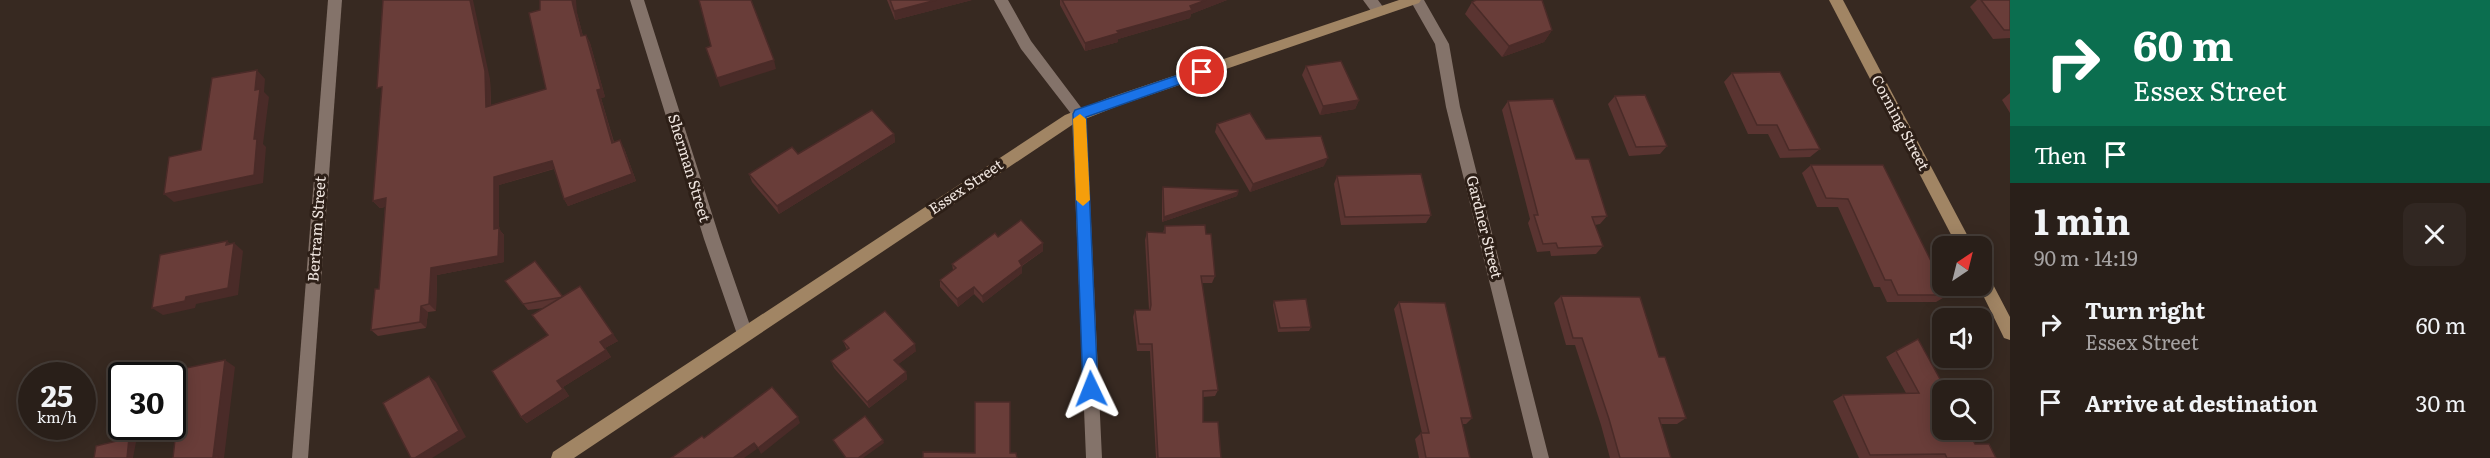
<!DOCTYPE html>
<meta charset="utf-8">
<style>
:root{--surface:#291f19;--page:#312722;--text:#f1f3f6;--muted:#a5a2a2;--line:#453d38}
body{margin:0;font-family:Literata,serif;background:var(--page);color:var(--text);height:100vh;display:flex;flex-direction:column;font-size:22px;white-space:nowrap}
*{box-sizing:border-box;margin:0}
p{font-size:20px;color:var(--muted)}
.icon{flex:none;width:33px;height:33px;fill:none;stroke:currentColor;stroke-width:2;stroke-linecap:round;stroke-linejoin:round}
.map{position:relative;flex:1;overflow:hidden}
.details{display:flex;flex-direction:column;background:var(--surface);width:480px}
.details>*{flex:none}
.hud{background:#0b6e4f;color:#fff;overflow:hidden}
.needle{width:39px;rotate:35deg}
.buttons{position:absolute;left:1932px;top:236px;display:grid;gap:12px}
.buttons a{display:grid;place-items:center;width:60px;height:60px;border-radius:12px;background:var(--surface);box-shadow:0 3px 15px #0003,0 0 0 2px var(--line);font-size:30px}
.speed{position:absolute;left:18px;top:362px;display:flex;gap:12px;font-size:30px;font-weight:700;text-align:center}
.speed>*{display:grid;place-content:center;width:78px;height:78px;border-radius:50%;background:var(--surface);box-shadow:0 3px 15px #0003,0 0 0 2px var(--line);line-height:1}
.speed small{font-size:15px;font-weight:400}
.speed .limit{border:3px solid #111;border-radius:9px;background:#fff;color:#111}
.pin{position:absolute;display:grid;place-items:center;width:51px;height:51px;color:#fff;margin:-26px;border:3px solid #fff;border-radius:50%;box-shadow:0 2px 6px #0007}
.me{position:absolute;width:66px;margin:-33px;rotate:358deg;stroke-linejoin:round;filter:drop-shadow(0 0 4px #0008)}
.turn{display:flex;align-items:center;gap:21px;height:126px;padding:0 24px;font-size:27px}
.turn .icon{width:78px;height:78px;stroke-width:2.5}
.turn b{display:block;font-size:42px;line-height:51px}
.then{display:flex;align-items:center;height:57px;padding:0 24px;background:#0003;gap:12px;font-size:22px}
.round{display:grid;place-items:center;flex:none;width:63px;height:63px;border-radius:12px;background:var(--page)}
.summary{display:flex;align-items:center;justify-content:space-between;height:102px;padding:0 24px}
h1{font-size:36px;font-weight:700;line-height:45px}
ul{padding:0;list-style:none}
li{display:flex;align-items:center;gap:18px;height:78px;padding:0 24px}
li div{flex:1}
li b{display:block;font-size:22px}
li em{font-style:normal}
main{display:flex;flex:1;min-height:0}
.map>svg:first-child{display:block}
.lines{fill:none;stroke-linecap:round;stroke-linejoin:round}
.street{fill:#84736a;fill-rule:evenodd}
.secondary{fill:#a18564;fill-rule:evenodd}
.wall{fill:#5a3431}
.shaded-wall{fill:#4a2b28}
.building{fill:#693d39;stroke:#4a2b28;stroke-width:1.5}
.route{fill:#1a73e8;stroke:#114b97;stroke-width:1.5}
.slow{fill:#f59e0b}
.labels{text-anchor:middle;stroke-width:6;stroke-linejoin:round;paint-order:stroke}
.street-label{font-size:15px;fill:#f0e6e0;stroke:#2d1f17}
</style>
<main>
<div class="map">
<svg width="2010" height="458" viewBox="0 0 2010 458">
<rect width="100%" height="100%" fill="#372921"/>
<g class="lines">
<g class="street">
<path d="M328 0H342L308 458H292Z"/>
<path d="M630 0H644L720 239 753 334 751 339 745 341 739 339 737 334 704 239Z"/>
<path d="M994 0H1008L1031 41 1086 114 1102 458H1086L1072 115 1021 49Z"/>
<path d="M1363 0H1378L1386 11 1384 15H1374Z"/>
<path d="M1410 0H1424L1449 44 1460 107 1549 458H1533L1446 107 1435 44Z"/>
</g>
<g class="secondary">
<path d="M1399 0H1421L1419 3 1118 106 1075 123 574 458H551L553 452 1065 115 1108 98Z"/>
<path d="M1829 0H1843L1973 246H1957Z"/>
<path d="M1982 271 1987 273 2010 317V340L2004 338 1978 285H1982Z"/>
</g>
</g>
<g class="wall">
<path d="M887 0H972L895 20Z"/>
<path d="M1060 0H1227L1191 14 1190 18 1118 39V42L1085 51 1060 5Z"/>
<path d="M1977 0H2010V38L1993 39 1970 7Z"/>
<path d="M1472 2 1552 30 1544 42 1502 57 1465 14Z"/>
<path d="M577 13 583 36 586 35 590 43 605 97 601 98 614 142 624 148 636 181 568 206 564 199 554 169 499 185V229L504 235V262L437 275 436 311 428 312 426 328 378 336 371 330 379 289 385 207 380 208 373 201 382 94 490 79 491 105 546 89Z"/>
<path d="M1306 66 1359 100 1355 109 1320 115 1302 75Z"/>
<path d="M1732 73 1820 149 1810 157 1780 158 1768 134H1748L1724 82Z"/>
<path d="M2010 93V113L2002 100Z"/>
<path d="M1615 96 1667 146 1660 154 1629 156 1608 104Z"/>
<path d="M1508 101 1576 159 1607 216 1600 224 1595 225 1603 246 1596 254 1551 256 1550 251 1537 252 1528 223 1530 219 1502 110Z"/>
<path d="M1217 124 1266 139 1324 166 1250 192 1215 132Z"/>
<path d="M894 134 895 142 779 214 752 182 749 174Z"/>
<path d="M1811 165 1948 295 1936 302H1887L1880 287H1874L1838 207H1817L1802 173Z"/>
<path d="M1337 176 1431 215 1426 223 1341 225 1334 184Z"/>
<path d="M1163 187 1238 192 1237 196 1162 222V191Z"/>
<path d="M1165 226 1206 234 1215 276 1212 283H1202L1218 390 1215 396 1203 397V422L1221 458H1156L1150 351H1137L1133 317 1135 310H1149L1145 240 1147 232 1163 233Z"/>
<path d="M998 237 1043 251 1022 266V273L983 303 974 294 958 307 940 287V280L953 270 952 264Z"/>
<path d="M505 281 563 296 618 341 605 348 611 357 563 387 569 396 527 423 521 417 548 335 544 308 528 310Z"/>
<path d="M1561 296 1659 357 1686 418 1677 424H1661L1671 458H1610L1601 425 1575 345H1566L1554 303Z"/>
<path d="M1274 301 1311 327 1309 331 1278 332 1273 305Z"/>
<path d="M1399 302 1472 418 1466 424H1462L1470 458H1419L1415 439 1421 433H1422L1394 309Z"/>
<path d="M843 341 916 351 898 364 906 372 907 379 869 408 834 368 831 361 847 350Z"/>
<path d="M1896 351 1975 444 1996 458H1859L1833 401 1843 395 1906 393 1886 357Z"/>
</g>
<g class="shaded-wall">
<path d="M470 0H473L490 79 491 114 486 107Z"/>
<path d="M572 0H576L577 13 585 44 581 36 573 5Z"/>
<path d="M936 0H972L895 20 894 11Z"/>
<path d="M1206 0H1227L1191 14 1190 18 1118 39V42L1085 51V43L1117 31Z"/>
<path d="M1552 30 1544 42 1502 57 1509 46Z"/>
<path d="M586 35 590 43 605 97 601 98 616 151 612 143 597 90Z"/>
<path d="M774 60 776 69 720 87 717 78Z"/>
<path d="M257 70 265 79 264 92 269 97 263 144 266 147 263 183 174 202 164 194 254 139 255 90Z"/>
<path d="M1359 100 1355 109 1320 115 1323 106Z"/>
<path d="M894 134 895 142 779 214 777 206Z"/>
<path d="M620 140 624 148 636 181 568 206 564 199Z"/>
<path d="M1328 158 1324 166 1250 192 1253 184Z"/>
<path d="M552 161 556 168 499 185V229L504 235V262L437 275 436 311 429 304 431 268 494 229V177Z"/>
<path d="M1238 192 1237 196 1162 222 1164 217Z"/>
<path d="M386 198 393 205 380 208 373 201Z"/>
<path d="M227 241 233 246 234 243 243 251 238 295 196 304 195 308 163 315 152 308 186 297 226 245Z"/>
<path d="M1043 243V251L1018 268 1019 261Z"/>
<path d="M1022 266V273L983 303 982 296Z"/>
<path d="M580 286 618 341 605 348 611 357 563 387 569 396 527 423 521 417 557 381 600 342Z"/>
<path d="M974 287V294L958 307 957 299Z"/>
<path d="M421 306 428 312 426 328 420 322Z"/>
<path d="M915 344 916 351 896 366 894 360Z"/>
<path d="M225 360 235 367 224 458H215L213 457Z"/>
<path d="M906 372 907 379 869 408 867 402Z"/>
<path d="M429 376 436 382 466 437 432 458H415Z"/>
<path d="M798 417 800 423 761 454 758 448Z"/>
<path d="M177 421 188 427 152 435 141 429 154 426H172V422Z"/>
<path d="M129 438 136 442 133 458H127Z"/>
<path d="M883 440 884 443 863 458H858Z"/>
<path d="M754 443 757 449 744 458H733Z"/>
</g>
<g class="building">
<path d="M383 0H470L485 71 486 107 546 89 529 13 540 10V0H572L573 5 581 36 586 35 601 89 597 90 612 143 620 140 632 174 564 199 552 161 494 177V229L499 228 498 256 431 268 429 304 421 306 420 322 371 330 375 289H379L386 198 373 201 382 87 377 88Z"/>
<path d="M699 0H751L774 60 717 78 706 48 711 46Z"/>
<path d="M890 0H936L894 11Z"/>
<path d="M1062 0H1206L1190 6 1192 10 1117 31 1119 33 1085 43Z"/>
<path d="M1476 0H1542L1552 30 1509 46 1472 2Z"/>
<path d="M1981 0H2010V30H2004Z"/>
<path d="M1341 61 1359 100 1323 106 1306 66Z"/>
<path d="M257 70 255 90 260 89 254 139H257L254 175 164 194 169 157 201 150 212 78Z"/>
<path d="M1780 72 1820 149 1789 150 1777 125H1757L1732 73Z"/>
<path d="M1645 95 1667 146 1636 147 1615 96Z"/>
<path d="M1553 99 1576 159H1589L1607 216 1592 217 1603 246 1558 248 1556 243 1543 244 1534 215H1538L1508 101Z"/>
<path d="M872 110 894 134 777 206 749 174 792 147 798 154Z"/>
<path d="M1250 113 1266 139 1321 136 1328 158 1253 184 1217 124Z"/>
<path d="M1811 165H1883L1948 295H1898L1891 280H1885L1848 199 1826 198Z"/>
<path d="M1421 174 1431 215 1345 217 1337 176Z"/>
<path d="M1163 187 1238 190V192L1164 217Z"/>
<path d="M1021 220 1043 243 1019 261 1022 266 982 296 974 287 957 299 940 280 956 268 952 264 995 233 998 237Z"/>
<path d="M1205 225 1206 234H1211L1215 276H1201L1218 390 1203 391V422H1218L1221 458H1158L1152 344H1139L1135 310H1150L1151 305 1147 232 1165 233V226Z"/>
<path d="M227 241 226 245 234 243 228 288 186 297 185 301 152 308 160 255Z"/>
<path d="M535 261 563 297 523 304 505 281Z"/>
<path d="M580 286 613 334 600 342 606 350 557 381 563 389 521 417 492 371 548 335 532 315Z"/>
<path d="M1561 296 1640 297 1659 357H1665L1686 418H1659L1671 458H1620L1609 419 1582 338H1573Z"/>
<path d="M1306 299 1311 327 1280 328 1274 301Z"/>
<path d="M1399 302 1445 303 1472 418H1461L1470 458H1426L1421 433H1429Z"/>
<path d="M885 311 915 344 894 360 906 372 867 402 831 361 849 348 843 341Z"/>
<path d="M1918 339 1946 390H1942V429H1967L1975 444H1989L1996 458H1947L1945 454 1870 455 1843 395 1919 393 1896 351Z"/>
<path d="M225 360 213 457 218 456V458H173L177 421 172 422V375H162V373Z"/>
<path d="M429 376 459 431 415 458H411L383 403Z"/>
<path d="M772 387 798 417 758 448 754 443 733 458H671L702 436 704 438Z"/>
<path d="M975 402H1010V453H1016L1017 458H923V452L975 453Z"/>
<path d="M865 416 883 440 858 458H846L833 440Z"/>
<path d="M141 426H154L141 429Z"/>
<path d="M129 438 127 458H94L96 446Z"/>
</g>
<path class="route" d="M1202 67 1206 68 1208 72 1206 75 1086 117 1098 389 1096 394 1091 396 1086 394 1083 389 1073 114 1075 110Z"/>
<path class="slow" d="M1080 114 1086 119 1090 200 1083 206 1076 200 1073 119Z"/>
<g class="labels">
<g class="street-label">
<text transform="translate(1900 123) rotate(62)" y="5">Corning Street</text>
<text transform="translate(689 168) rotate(73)" y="5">Sherman Street</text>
<text transform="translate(966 187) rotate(-34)" y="5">Essex Street</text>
<text transform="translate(1484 227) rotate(76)" y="5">Gardner Street</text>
<text transform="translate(317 229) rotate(-86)" y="5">Bertram Street</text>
</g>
</g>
</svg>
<div class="buttons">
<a><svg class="needle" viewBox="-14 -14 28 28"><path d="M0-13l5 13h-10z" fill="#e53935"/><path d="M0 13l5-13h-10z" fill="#a5a2a2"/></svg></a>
<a><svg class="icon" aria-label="sound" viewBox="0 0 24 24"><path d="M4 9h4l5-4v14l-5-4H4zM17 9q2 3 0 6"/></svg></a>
<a><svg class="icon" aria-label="search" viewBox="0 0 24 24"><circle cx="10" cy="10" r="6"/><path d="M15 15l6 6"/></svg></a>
</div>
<div class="speed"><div>25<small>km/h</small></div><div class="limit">30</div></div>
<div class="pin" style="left:1202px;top:72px;background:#d93025"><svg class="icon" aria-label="arrive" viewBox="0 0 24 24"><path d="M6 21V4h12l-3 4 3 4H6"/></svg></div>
<svg class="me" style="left:1091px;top:389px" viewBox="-20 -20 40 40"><path d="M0-17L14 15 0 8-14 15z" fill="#1a73e8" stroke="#fff" stroke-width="4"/></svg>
</div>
<section class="details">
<div class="hud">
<div class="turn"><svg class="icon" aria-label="right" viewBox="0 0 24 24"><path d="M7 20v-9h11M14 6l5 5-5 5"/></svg><div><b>60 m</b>Essex Street</div></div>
<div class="then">Then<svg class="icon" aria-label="arrive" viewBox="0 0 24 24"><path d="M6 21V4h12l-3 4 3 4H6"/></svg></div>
</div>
<div class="summary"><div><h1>1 min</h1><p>90 m · 14:19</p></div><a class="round"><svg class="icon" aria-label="close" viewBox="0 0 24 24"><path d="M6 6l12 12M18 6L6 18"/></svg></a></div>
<ul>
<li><svg class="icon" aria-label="right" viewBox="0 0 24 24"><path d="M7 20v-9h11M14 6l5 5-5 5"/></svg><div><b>Turn right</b><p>Essex Street</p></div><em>60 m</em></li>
<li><svg class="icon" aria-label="arrive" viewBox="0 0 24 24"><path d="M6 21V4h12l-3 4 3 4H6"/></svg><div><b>Arrive at destination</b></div><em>30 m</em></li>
</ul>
</section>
</main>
